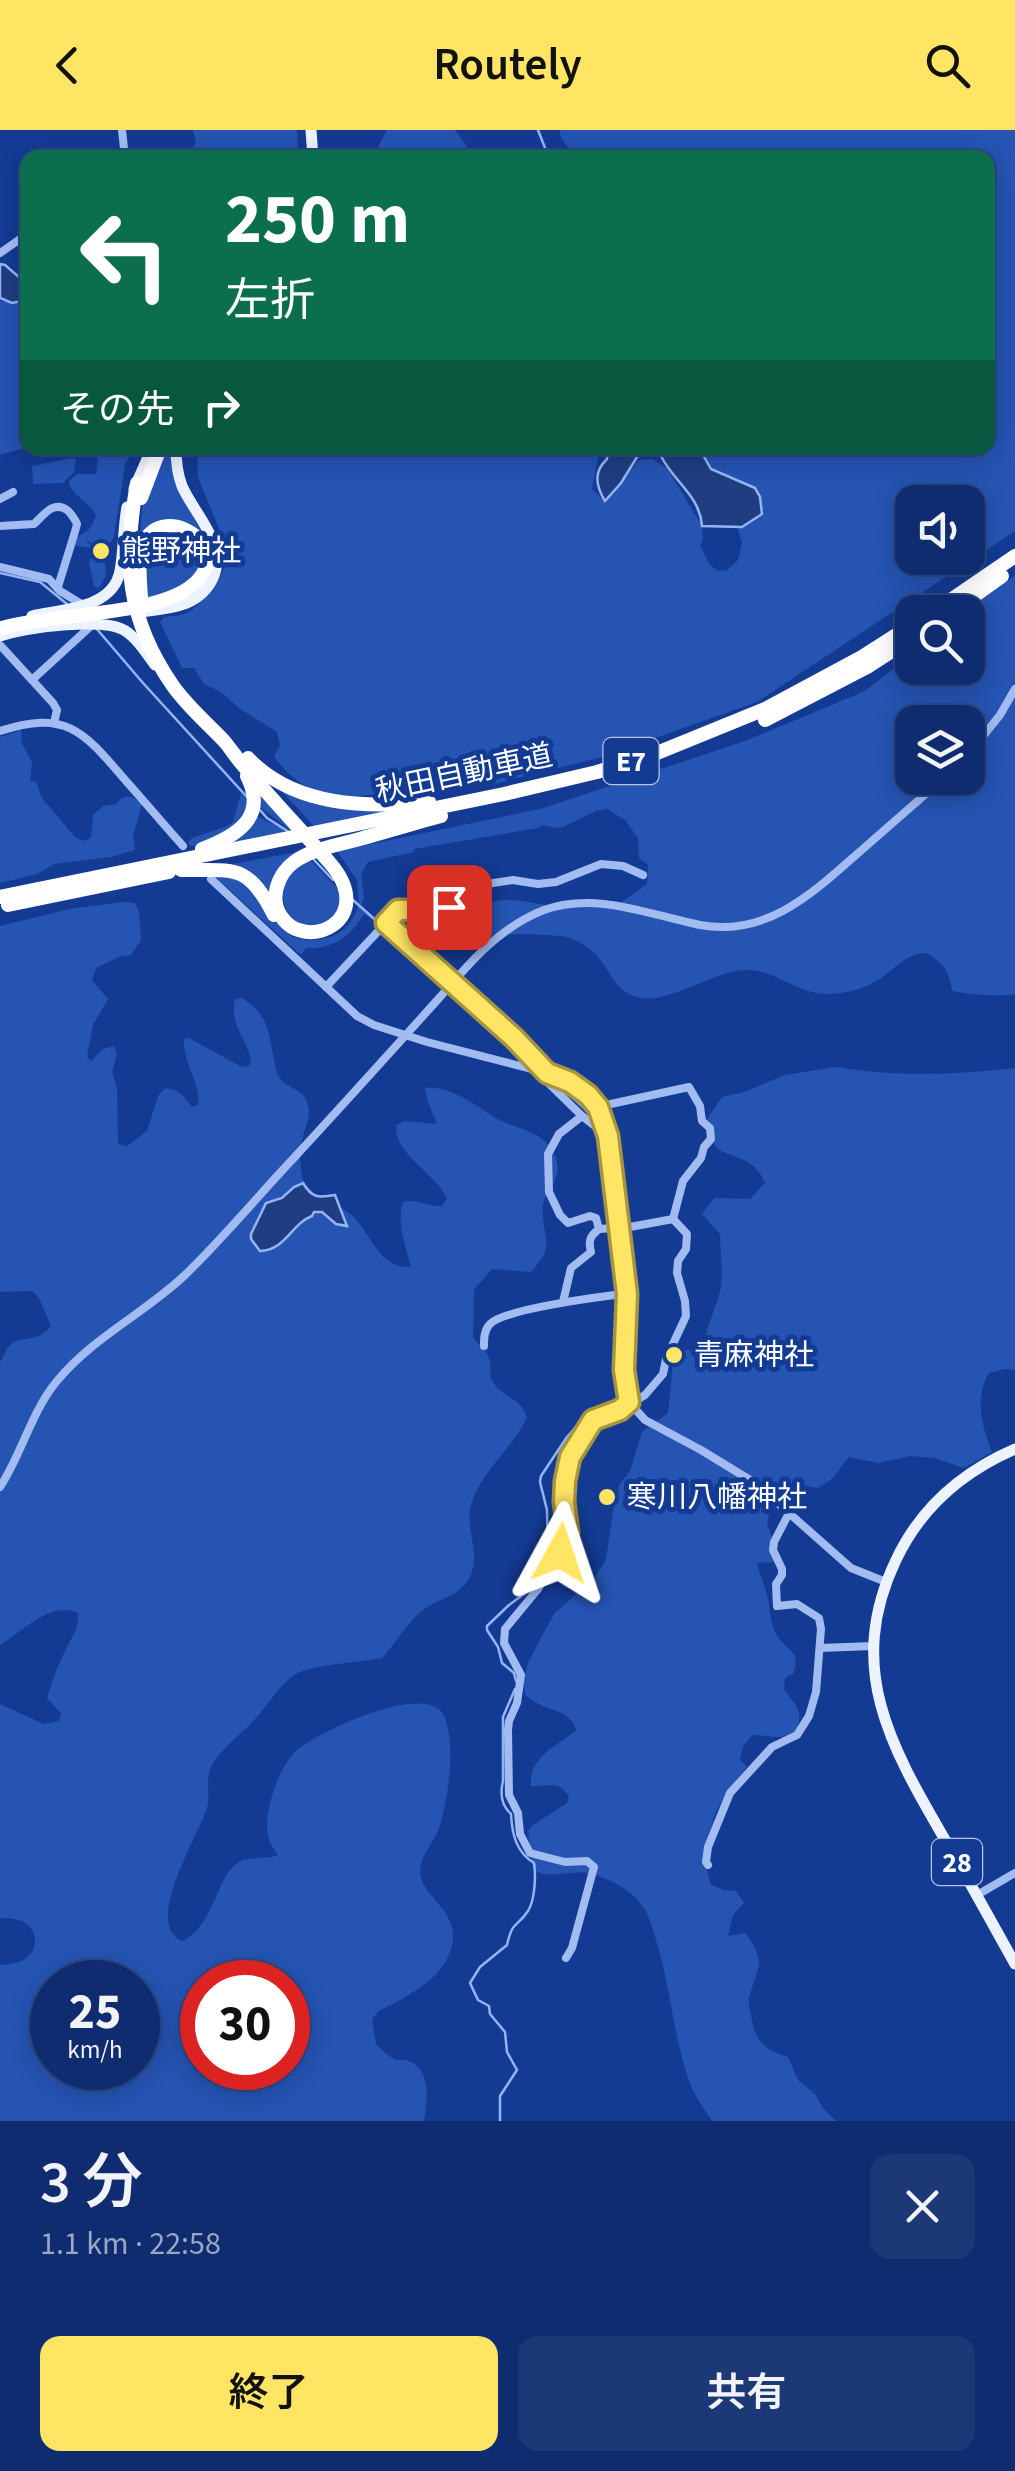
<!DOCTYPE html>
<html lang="ja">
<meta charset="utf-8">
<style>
:root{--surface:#0e2c6f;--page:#1c3877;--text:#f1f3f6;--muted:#9ba7c3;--line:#2e4882;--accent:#ffe563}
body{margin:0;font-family:"Source Sans 3","Noto Sans JP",sans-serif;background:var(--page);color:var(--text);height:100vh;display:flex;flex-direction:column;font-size:38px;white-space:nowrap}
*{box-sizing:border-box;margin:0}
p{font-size:32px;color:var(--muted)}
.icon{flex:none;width:55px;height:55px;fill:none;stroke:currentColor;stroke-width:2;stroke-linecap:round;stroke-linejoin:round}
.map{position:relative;height:1991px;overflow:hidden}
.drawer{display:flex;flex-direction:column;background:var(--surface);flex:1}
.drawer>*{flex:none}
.guide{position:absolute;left:20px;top:20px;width:975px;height:305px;border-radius:20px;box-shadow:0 5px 25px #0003,0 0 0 2px var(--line);background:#0b6e4f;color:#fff;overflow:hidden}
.controls{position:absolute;left:895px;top:355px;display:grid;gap:20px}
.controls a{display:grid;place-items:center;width:90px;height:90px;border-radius:20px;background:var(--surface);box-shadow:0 5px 25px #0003,0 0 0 2px var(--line);font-size:50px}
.speed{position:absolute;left:30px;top:1830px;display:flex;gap:20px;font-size:50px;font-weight:700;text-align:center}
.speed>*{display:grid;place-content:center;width:130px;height:130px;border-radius:50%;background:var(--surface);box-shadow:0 5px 25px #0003,0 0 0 2px var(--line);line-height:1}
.speed small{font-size:25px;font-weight:400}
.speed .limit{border:15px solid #d22;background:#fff;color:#111}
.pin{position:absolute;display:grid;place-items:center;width:85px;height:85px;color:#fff;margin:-42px;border-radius:20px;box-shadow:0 5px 15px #0006}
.me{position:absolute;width:110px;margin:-55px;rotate:5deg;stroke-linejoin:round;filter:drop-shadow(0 0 8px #0008)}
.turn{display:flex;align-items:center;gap:35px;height:210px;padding:0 40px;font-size:45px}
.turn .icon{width:130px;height:130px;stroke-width:2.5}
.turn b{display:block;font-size:70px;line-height:85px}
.then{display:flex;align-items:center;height:95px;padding:0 40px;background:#0003;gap:20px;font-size:38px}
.round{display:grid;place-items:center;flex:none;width:105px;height:105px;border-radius:20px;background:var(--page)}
.head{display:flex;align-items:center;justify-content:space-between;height:170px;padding:0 40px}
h1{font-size:60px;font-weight:600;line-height:75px}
.cta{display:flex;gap:20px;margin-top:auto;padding:20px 40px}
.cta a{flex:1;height:115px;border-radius:20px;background:var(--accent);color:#111;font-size:40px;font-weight:600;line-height:115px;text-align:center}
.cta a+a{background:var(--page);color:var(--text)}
header{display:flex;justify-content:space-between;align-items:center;height:130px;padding:0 40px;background:var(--accent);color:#111;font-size:45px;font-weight:600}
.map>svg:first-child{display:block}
.green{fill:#2554b3;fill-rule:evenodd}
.water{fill:#1f3d80;stroke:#94b5f5;stroke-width:2.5}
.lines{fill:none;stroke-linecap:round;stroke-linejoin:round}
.stream{stroke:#94b5f5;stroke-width:2.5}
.minor{stroke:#a2bcf2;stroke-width:8}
.major{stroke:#edf2ff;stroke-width:11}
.highway{stroke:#fff;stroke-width:14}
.route-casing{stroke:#a69540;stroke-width:25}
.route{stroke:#ffe563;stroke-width:18}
.poi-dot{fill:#ffe563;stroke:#133b94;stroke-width:4}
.labels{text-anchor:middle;stroke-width:10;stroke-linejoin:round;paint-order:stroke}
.shield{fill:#133b94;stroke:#b8c4df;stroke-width:2.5}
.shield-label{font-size:28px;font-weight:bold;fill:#fff}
.poi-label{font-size:30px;fill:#fff;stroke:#133b94;text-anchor:start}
.street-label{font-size:30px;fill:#fff;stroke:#133b94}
</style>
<header><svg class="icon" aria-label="back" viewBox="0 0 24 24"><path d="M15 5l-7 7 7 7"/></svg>Routely<svg class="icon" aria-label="search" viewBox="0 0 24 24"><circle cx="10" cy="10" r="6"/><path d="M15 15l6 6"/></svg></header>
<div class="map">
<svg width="1015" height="1991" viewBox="0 0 1015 1991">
<rect width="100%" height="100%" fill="#133b94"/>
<g class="green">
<path d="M193 0H297L298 27H165L192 18 196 12Z"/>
<path d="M387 0H455L474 27H376L379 15Z"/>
<path d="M559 0H1015V401L757 572 599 628 490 655 343 667C309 662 296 654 274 627L280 615 277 602 240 579 221 562 204 554 194 538H182L160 492 164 487C173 486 182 486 189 482 207 470 230 439 227 418L198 347 197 318H600L592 359 605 371 639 330 652 329 667 338 702 396 703 410 700 415 709 434 718 441 727 440 738 430 742 413 737 395 670 318H988V28L583 27C571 24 562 12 559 0ZM912 372H968V428H912Z"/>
<path d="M0 171 28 172 27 317 0 325Z"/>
<path d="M49 318H134L125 335 114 406 109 416C99 420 94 412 84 410L95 417V421L91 422 90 418 73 415C77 400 90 408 96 385 89 371 69 364 69 351L77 344H96L98 329 93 324 57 325Z"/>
<path d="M163 318H174L173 324 210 409 205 456 178 473 198 454 204 409 161 396 138 425 143 370Z"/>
<path d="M72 328 76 329 74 342 63 353 33 354 32 336Z"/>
<path d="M184 400 204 427 192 452 148 471C144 454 138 412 159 402 165 400 177 400 184 400Z"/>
<path d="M93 426 105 428 106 446 99 458 94 456 89 433 91 427Z"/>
<path d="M1015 445V864C995 867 973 865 952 861 950 842 943 832 926 823 905 824 898 837 881 848 867 858 848 863 831 864 798 866 775 838 744 840 712 842 670 873 641 868 617 864 612 844 598 827 592 819 577 810 567 807 558 805 514 803 506 805 494 808 482 814 469 816 454 818 433 809 417 806L422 794C450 785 478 771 508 770 526 770 545 776 564 777 581 777 595 776 612 779L647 754 648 735 639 728 638 708 625 690 607 679 596 681 565 696 557 698 542 695 538 698 414 719V722L368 732 361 744 364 768 361 775 359 773 357 750 337 721 540 679 745 611 865 561 912 524V538H968L966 482ZM912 592H968V648H912Z"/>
<path d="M21 600 22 614 32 632 30 651 36 652 42 668 74 706 82 711 91 708 93 685 103 676 116 674C125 663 132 665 142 674L133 706 135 720 111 727 54 734 37 744 0 753V607Z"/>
<path d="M256 653 294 703 260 677 256 686 282 698 288 705 220 715 235 707Z"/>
<path d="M275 654 400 679 316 698Z"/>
<path d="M241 663 251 673 244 690 215 711 193 716 189 715V711L192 708 225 697 233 692Z"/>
<path d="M302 721 274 772 228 735Z"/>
<path d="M310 730 345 766 334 790C327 792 317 797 310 796 288 795 278 770 286 752 291 742 301 735 310 730Z"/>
<path d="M212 744 241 749 292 807C320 814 349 808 358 776L380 796 364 784C350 807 334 819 306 818L301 825Z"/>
<path d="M123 772 135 773 139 782 141 810 131 825 121 826 96 838 92 850 108 869 93 895 87 927 91 931 103 919 114 916 117 924 112 942 117 958 118 1014 127 1016 147 1001 158 966 164 959C179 957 183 967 192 977L198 975C201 952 183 934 184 909L189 908 240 936 246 937 251 934C249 908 229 898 235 869L242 868C271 886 268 904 275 934 276 939 276 944 280 948 290 962 307 957 309 981 309 992 304 1000 302 1010 299 1024 299 1044 306 1056 313 1072 329 1073 344 1080 371 1094 373 1138 411 1137 406 1116 396 1094 403 1072 415 1068 428 1077 442 1076L447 1068C433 1041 395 1025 396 996L404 991 437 994 428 972 425 958C452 956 474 975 496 988 518 1001 551 1001 557 1032 561 1051 545 1060 543 1076 541 1109 558 1112 531 1142L492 1139 474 1160 473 1208C478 1214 487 1221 489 1228 492 1237 488 1244 493 1252 503 1268 523 1269 527 1288 512 1319 475 1347 470 1381 467 1405 482 1428 468 1450 458 1466 444 1467 429 1476 409 1488 398 1511 382 1528 362 1532 313 1535 298 1543 281 1552 269 1574 256 1588 243 1603 224 1616 213 1633 204 1648 211 1663 207 1678 199 1704 141 1797 183 1811 216 1793 216 1745 239 1732 250 1726 266 1730 278 1725 274 1719 269 1713 268 1705 263 1683 279 1636 296 1621 317 1602 431 1548 445 1588 456 1617 448 1673 438 1701 433 1712 424 1723 421 1734 412 1768 472 1779 447 1829 438 1848 413 1863 395 1873 385 1878 378 1879 372 1890L376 1914C381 1919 387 1926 395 1929 403 1932 402 1927 411 1932 432 1942 427 1972 424 1991H0V1835C9 1834 18 1834 25 1829 38 1821 39 1802 25 1793 18 1788 8 1788 0 1788V1574L44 1594 59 1591 61 1583 47 1568C51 1554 58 1535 65 1521 71 1508 80 1498 78 1483 51 1470 23 1501 0 1515V1232C4 1227 5 1220 10 1215 20 1205 37 1214 51 1196L39 1168 32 1161 0 1162V796L69 779ZM52 1852H138V1938H52ZM202 1852H288V1938H202Z"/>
<path d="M836 937C895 947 955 945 1015 938V1240L1005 1239 989 1243C974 1268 982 1297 992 1322L964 1338 935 1328 911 1326 878 1333 849 1327 832 1349 818 1358 787 1353 772 1374 767 1393 772 1408 770 1421 774 1432 757 1433C760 1444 764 1454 767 1465 771 1479 769 1491 776 1504 787 1522 802 1520 793 1544L785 1548 784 1559C788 1565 795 1573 798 1580 803 1596 793 1608 778 1607 769 1607 762 1605 753 1605L743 1616 740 1630 747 1637 727 1661 715 1684 703 1728 711 1755 724 1760 736 1761 744 1773 733 1785 728 1806 745 1803C768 1832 757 1838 749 1868 748 1875 751 1884 752 1891 757 1914 766 1920 788 1927L798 1950 815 1964 823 1978 836 1991H712C706 1981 697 1970 692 1958 675 1916 672 1868 660 1824 655 1808 651 1787 641 1774 631 1760 612 1751 596 1745 576 1738 556 1749 537 1742L532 1734 528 1701 533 1695 567 1673 569 1667C559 1649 548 1657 531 1656 529 1625 557 1617 576 1600 569 1576 542 1583 525 1564L524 1550 528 1533 545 1500 555 1483 594 1448 606 1430 615 1368 620 1354 630 1341 642 1302 668 1283 674 1223 684 1220 698 1221 705 1214C706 1195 716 1179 720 1161 724 1143 720 1123 720 1104L702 1084 714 1068 750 1069 765 1053C753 1022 722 1029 714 1014 711 1007 711 997 707 989L722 967 744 962 785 945Z"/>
</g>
<g class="water">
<path d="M0 134 5 135 27 154V170L12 173 0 168Z"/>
<path d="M608 318H699L711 339 755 358 760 367 762 384 742 397 702 396C700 366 674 352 661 326L647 321 637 327 621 353 605 371C596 356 593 342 607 329Z"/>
<path d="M303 1053C312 1068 318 1068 335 1065L347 1096 336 1094 322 1082H314L312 1086C291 1094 286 1120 260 1121L251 1109V1104L266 1073 282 1068 294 1057Z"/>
</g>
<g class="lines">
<g class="stream">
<path d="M538 0 549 28"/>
<path d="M0 443 40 452 67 474"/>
<path d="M96 498 143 553 247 667"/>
<path d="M260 680 267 688 289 702"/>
<path d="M314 730 333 750"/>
<path d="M353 770 380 794"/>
<path d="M387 799 448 854"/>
<path d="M454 859 532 932"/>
<path d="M549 948C564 962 588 977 596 994"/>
<path d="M597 1002C606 1063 618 1126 621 1188 622 1216 614 1245 623 1273L620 1275"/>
<path d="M516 1551 514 1543 502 1533 498 1517 487 1500V1496L509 1475 535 1456 548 1430 547 1380 540 1352 541 1346 567 1307 587 1284 613 1279"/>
<path d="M500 1991V1966L517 1940 507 1922 505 1902 490 1884 489 1876 478 1870 470 1853 480 1837 507 1815C513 1789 516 1799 528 1781 535 1770 536 1746 534 1733 516 1722 512 1704 511 1684 501 1675 500 1663 503 1651V1587L515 1559"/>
</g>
<g class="minor">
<path d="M122 0 125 28"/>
<path d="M0 123 23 107 28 100"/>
<path d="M0 369 13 362"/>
<path d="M0 396 34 394C43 386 53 370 67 380 70 382 76 391 77 394 77 397 60 449 58 457"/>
<path d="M0 437 49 449 60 461 83 475"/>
<path d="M0 515 53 573 57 580 54 593"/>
<path d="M32 550 92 495"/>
<path d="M0 601C67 579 84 602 126 651 145 672 163 694 183 716"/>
<path d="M968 625 1000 585 1015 559"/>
<path d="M211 749 357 886 374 895 427 912 547 943 569 952 587 965 597 977 608 1006 627 1164 624 1240 629 1272 645 1290 701 1320 755 1353 851 1438 886 1452"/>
<path d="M386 793 514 908 547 943"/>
<path d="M326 857 398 780H434L449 777 480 755 513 750 538 754 556 752 601 734 623 736 643 745"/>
<path d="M537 942 582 986 608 1006"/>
<path d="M597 977 689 957 700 976 702 991 710 998 711 1009 704 1017 701 1028 683 1051 673 1089"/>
<path d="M599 1099 630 1097 673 1089"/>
<path d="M563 1172 571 1138 591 1122C588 1111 590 1106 599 1099L596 1088 590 1086 568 1093 560 1085 549 1062 548 1024 559 1004 582 986"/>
<path d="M484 1216C484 1209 484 1200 490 1194 504 1179 603 1166 627 1164"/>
<path d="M0 1357C22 1324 31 1282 57 1251 92 1208 145 1183 185 1145 218 1113 247 1079 278 1045 333 986 387 926 441 866 471 831 500 797 544 780 595 761 650 785 700 795 769 808 817 759 864 718 891 694 918 671 944 648"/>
<path d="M820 1518 873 1516"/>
<path d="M708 1735 706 1732 708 1717 730 1663 772 1617 797 1605 809 1586 816 1562 821 1499 819 1488 797 1474 777 1476 776 1454 782 1445V1439L773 1420 774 1412 789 1383"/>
<path d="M977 1765 1015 1743"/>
<path d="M566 1828 572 1818 594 1737 587 1731 565 1732 530 1723 520 1704 518 1683 509 1665 508 1600 509 1591 517 1573 521 1545 504 1513 505 1499 538 1459 560 1423 567 1407 565 1351 570 1327 577 1313 593 1290 620 1280 645 1265 663 1244 666 1229 686 1186 685 1171 677 1143 678 1131 686 1119 687 1104 673 1089"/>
</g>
<g class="major">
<path d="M311 0 313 28"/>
<path d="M134 359 152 318"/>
<path d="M140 482C169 478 199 478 213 448 228 414 194 384 182 356 177 343 176 331 176 318"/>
<path d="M32 486C62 479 113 479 120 441 124 420 123 398 127 377"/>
<path d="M0 506C26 498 100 487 124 500 137 508 146 523 155 535"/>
<path d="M1015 1319C962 1342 921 1377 896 1430 845 1537 890 1615 944 1708 968 1749 991 1791 1015 1834"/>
</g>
<g class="highway">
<path d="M137 353C123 432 126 488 173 556 188 577 208 594 225 612 233 622 240 633 249 642 275 673 303 702 330 733 379 790 305 824 281 786 269 768 278 744 294 732 310 720 333 716 352 711 382 703 411 694 441 686"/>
<path d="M141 368 160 318"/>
<path d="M933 482 1015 426"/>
<path d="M952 482 1002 446"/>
<path d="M2 498C53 483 149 486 189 458 244 419 156 363 141 421 138 436 140 453 141 467"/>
<path d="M765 590 867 537 912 508"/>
<path d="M248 628C294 677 367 678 429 672"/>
<path d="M202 719C237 706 268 687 247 646"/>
<path d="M181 740C234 741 247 732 274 785"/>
<path d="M0 767 504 664 597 642 652 625 765 579 862 527 912 495"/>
<path d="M8 775 169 742"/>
</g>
</g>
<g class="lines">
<g class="route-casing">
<path id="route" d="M449 777 434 780H398L386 793 514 908 547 943 570 952 588 965 598 977 608 1006 627 1164 624 1240 629 1272 620 1280 593 1290 570 1327 565 1351 564 1372 568 1402 560 1423"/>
</g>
<use href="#route" class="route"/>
</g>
<g class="poi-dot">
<circle cx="101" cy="421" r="10"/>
<circle cx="674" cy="1225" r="10"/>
<circle cx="607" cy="1367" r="10"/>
</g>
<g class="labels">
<g class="shield">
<rect x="603.5" y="608" width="55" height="46" rx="8"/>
<rect x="932" y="1709" width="50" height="46" rx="8"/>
</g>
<g class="shield-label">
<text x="631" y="641">E7</text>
<text x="957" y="1742">28</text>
</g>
<g class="poi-label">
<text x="121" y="431">熊野神社</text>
<text x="694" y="1235">青麻神社</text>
<text x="627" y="1377">寒川八幡神社</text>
</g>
<g class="street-label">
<text transform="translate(464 643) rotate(-12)" y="10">秋田自動車道</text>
</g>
</g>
</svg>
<div class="controls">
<a><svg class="icon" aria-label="sound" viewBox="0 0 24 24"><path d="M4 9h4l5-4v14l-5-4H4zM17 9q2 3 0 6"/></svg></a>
<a><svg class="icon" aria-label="search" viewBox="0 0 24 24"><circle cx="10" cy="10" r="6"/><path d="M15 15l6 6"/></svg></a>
<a><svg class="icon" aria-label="layers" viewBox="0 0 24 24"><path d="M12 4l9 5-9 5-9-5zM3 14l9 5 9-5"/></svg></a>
</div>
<div class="speed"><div>25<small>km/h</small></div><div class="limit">30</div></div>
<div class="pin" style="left:449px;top:777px;background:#d93025"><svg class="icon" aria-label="arrive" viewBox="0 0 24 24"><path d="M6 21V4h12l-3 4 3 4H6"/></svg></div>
<svg class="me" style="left:560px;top:1423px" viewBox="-20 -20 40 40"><path d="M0-17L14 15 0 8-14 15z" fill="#ffe563" stroke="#fff" stroke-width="4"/></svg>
<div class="guide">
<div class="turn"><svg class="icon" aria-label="left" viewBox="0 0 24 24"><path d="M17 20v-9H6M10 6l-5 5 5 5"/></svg><div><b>250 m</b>左折</div></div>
<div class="then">その先<svg class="icon" aria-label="right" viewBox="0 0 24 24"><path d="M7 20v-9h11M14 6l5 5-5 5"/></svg></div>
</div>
</div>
<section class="drawer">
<div class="head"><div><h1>3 分</h1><p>1.1 km · 22:58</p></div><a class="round"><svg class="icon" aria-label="close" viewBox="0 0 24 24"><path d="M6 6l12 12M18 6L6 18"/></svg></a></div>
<div class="cta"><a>終了</a><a>共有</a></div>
</section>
